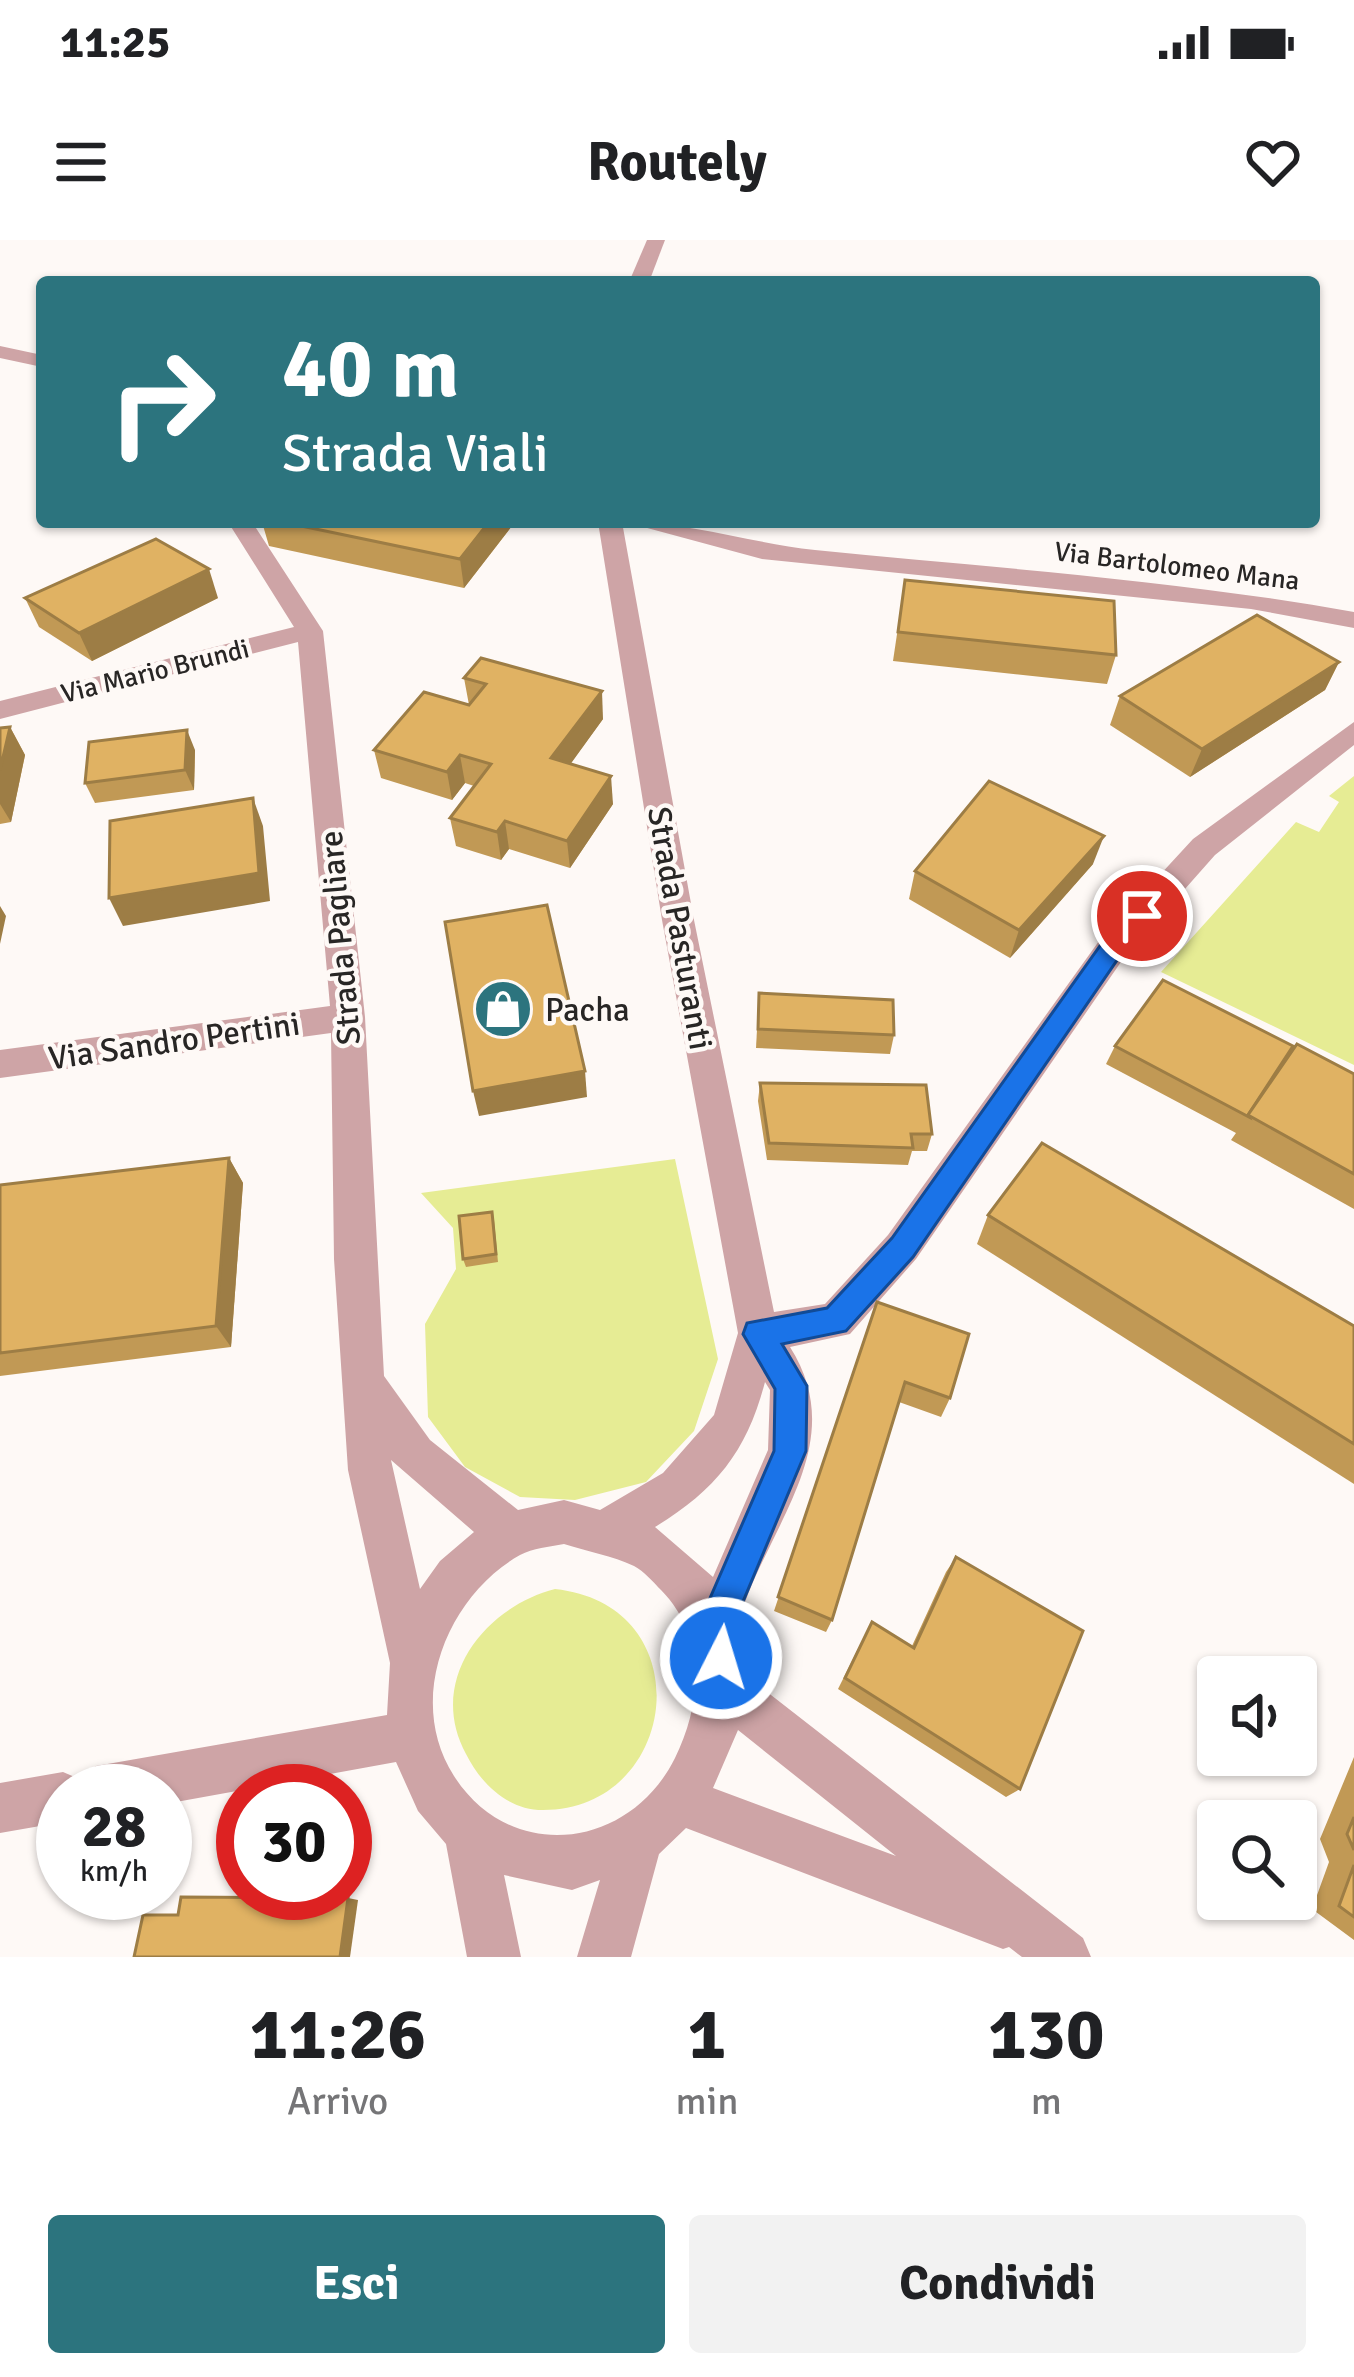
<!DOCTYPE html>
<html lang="it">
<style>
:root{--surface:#fff;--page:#f2f2f2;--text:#202124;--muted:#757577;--accent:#2c747e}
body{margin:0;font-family:Signika,sans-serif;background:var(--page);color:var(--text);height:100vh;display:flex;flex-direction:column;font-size:45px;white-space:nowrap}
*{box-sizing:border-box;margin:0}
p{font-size:39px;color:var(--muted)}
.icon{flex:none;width:66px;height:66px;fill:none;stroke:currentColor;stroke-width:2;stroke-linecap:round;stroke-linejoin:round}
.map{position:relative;height:1717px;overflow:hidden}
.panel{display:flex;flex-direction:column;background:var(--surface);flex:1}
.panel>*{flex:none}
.guide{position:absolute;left:36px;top:36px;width:1284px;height:252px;border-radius:12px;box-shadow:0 3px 9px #0004;background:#2c747e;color:#fff;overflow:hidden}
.fabs{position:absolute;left:1197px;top:1416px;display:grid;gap:24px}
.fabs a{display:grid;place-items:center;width:120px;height:120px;border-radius:12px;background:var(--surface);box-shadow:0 3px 9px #0004;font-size:60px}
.speed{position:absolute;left:36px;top:1524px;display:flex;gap:24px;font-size:60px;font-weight:700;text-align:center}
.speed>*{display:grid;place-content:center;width:156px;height:156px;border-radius:50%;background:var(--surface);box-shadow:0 3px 9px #0004;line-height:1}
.speed small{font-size:30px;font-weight:400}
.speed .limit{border:18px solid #d22;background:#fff;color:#111}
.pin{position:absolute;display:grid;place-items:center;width:102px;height:102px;color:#fff;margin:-51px;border:6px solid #fff;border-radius:50%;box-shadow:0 3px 12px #0007}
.me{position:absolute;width:132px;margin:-66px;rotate:5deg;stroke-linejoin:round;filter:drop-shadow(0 0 9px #0008)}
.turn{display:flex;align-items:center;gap:42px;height:252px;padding:0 48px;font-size:54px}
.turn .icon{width:156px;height:156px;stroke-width:2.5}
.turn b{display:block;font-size:84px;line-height:102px}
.eta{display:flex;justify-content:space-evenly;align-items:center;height:204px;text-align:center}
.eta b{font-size:72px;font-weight:800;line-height:84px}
.cta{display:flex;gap:24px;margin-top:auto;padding:24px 48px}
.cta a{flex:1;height:138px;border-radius:12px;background:var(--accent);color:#fff;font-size:48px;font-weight:800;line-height:138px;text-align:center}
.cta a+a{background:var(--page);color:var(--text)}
.status{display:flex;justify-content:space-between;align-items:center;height:84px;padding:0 60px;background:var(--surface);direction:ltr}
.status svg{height:33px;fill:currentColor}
header{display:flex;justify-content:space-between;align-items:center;height:156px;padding:0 48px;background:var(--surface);font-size:54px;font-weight:800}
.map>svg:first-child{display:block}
.green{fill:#e6ec94}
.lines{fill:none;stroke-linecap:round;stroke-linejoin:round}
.minor{fill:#cea4a6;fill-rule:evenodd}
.wall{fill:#c19955}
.shaded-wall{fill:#9d7d45}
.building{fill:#e0b263;stroke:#9d7d45;stroke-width:3}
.route{fill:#1a73e8;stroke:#114b97;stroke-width:3}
.labels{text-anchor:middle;stroke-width:9;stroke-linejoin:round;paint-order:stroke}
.far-street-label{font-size:27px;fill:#282625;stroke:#fef9f6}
.street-label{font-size:33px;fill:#282625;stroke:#fef9f6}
.poi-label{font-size:33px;fill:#282625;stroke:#fef9f6;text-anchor:start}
</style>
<div class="status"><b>11:25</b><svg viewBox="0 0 49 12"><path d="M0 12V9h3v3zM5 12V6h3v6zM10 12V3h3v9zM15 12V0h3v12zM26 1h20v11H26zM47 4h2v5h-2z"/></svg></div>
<header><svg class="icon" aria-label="menu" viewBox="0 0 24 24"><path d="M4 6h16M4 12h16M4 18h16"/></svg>Routely<svg class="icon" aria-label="heart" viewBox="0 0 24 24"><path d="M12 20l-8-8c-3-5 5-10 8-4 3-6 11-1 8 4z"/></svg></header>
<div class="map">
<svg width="1354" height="1717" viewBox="0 0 1354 1717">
<rect width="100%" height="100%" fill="#fef9f6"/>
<g class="green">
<path d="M1354 536V825L1161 732 1296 582 1319 592 1339 562 1329 556Z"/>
<path d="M675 919 718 1119 694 1191 646 1242 575 1260 520 1257 465 1227 428 1177 425 1084 456 1029 453 988 421 953Z"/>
<path d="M555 1349C704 1365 680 1570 543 1570 508 1570 481 1544 466 1514 426 1440 485 1367 555 1349Z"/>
</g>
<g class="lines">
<g class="minor">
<path d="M647 0H665L649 42H629Z"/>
<path d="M0 106 42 115V127L0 118Z"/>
<path d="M228 282H252L323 391 365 777 384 1136 430 1200 518 1270 564 1260 600 1270 663 1233 714 1175 738 1093 662 680 598 282H622L694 680 774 1072 825 1064 888 995 1099 701 1193 599 1354 482V505L1215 615 1123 719 916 1019 850 1094 790 1107C854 1208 761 1291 737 1388 734 1403 745 1418 744 1434L1083 1698 1091 1717H1022L1009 1707 1003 1709 686 1588 659 1614 631 1717H577L600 1640 572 1650 504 1635 521 1717H467L446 1604 418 1571 396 1522 165 1564V1551H63V1582L0 1593V1543L63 1532 77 1538 96 1526 387 1475 390 1423 348 1230 334 1019 331 793 0 838V810L330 766 298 402 0 479V461L294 387ZM765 1142 770 1150 768 1210 713 1337 655 1287C716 1250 747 1211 765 1142ZM391 1220 474 1292 440 1321 420 1349ZM564 1304C586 1311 613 1316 634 1326 644 1331 653 1342 661 1350 707 1397 702 1463 675 1518 630 1609 511 1625 454 1536 405 1460 447 1356 520 1315 533 1308 549 1307 564 1304ZM738 1490 896 1616 713 1548Z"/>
<path d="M625 282C689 282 751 303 815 310 995 328 1176 340 1354 372V388L1251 369 762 319Z"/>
</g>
</g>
<g class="wall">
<path d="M262 282H515L464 348 269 306Z"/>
<path d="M905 340 1116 415 1107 444 893 421Z"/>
<path d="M25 358H218L92 421 39 387Z"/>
<path d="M1339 422 1325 450 1190 537 1110 485 1120 456Z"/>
<path d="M464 438 603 479 570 524 613 564 570 628 509 609 501 620 456 606 450 578 474 546 465 543 452 560 381 538 374 510 469 465Z"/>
<path d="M10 487 25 515 11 582 0 584V488Z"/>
<path d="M195 510 194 550 95 563 85 543Z"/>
<path d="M1093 624 1010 718 909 659 915 631Z"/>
<path d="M759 753 894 795 890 814 756 808Z"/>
<path d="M1115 806 1270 843 1354 834V969L1231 900 1236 893 1106 824Z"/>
<path d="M760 843 932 894 927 911H912L908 925 767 920 758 861Z"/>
<path d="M229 918 243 943 231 1107 0 1136V945Z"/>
<path d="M988 975 1354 1086V1244L977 1004Z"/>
<path d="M494 980 498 1022 466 1027 463 1019Z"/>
<path d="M877 1062 950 1158 941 1177 899 1162 832 1380 826 1392 774 1371Z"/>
<path d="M956 1317 1020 1549 1006 1557 838 1449 865 1395 912 1406 946 1332Z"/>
<path d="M1354 1517V1700L1312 1669 1329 1622 1320 1599Z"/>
</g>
<g class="shaded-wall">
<path d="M489 282H515L464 348 460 319Z"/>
<path d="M209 329 218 358 92 421 79 393Z"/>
<path d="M1339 422 1325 450 1190 537 1202 509Z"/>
<path d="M602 451 603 479 554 547 551 518Z"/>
<path d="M10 487 25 515 11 582 0 564V530Z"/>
<path d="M187 490 195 510 194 550 185 530Z"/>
<path d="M460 515 465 543 452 560 447 532Z"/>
<path d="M611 536 613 564 570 628 567 601Z"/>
<path d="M253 558 263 586 270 661 123 686 109 658Z"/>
<path d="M505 581 509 609 501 620 497 592Z"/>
<path d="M1104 596 1093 624 1010 718 1019 690Z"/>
<path d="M0 666 6 676 0 704Z"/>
<path d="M585 831 587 857 479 876 473 851Z"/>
<path d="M229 918 243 943 231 1107 216 1086Z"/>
<path d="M348 1658 358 1660 350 1717H340Z"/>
</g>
<g class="building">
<path d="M282 282H489L460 319Z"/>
<path d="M156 299 209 329 79 393 25 358Z"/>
<path d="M905 340 1114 361 1116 415 898 392Z"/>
<path d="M1257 375 1339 422 1202 509 1120 456Z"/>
<path d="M481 418 602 451 551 518 611 536 567 601 505 581 497 592 450 578 491 524 460 515 447 532 374 510 424 452 469 465 486 444 464 438Z"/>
<path d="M10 487 0 530V488Z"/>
<path d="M187 490 185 530 85 543 89 502Z"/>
<path d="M989 541 1104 596 1019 690 915 631Z"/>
<path d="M253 558 259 633 109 658 110 581Z"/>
<path d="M547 665 585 831 473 851 445 682Z"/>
<path d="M1163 740 1293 806 1248 875 1249 877 1115 806Z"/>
<path d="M759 753 893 760 894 795 758 789Z"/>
<path d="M1297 804 1354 834V934L1248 875Z"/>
<path d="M760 843 926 845 932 894H911L913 908 769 903Z"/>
<path d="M1042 903 1354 1086V1204L988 975Z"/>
<path d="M229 918 216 1086 0 1113V945Z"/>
<path d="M492 972 496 1014 463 1019 459 976Z"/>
<path d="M877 1062 969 1094 950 1158 905 1142 832 1380 778 1357Z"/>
<path d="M956 1317 1083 1391 1020 1549 845 1438 872 1382 914 1408Z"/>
<path d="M1354 1577V1610L1347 1594Z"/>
<path d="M1354 1625V1677L1339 1666Z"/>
<path d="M181 1657 348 1658 340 1717H134L143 1675H178Z"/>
</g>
<path class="route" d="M1142 667 1150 669V682L1120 716 913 1017 846 1091 782 1104 807 1146 806 1211 732 1388 739 1418 733 1430 721 1436 708 1430 697 1388 774 1211 775 1149 743 1094 747 1083 827 1068 892 998 1102 703Z"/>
<defs>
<g id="shop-disc" transform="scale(3)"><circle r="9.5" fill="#2c747e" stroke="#fef9f6"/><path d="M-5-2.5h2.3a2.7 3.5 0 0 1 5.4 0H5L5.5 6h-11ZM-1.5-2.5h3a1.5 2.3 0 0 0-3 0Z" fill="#fff"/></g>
</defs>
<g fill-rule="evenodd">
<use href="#shop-disc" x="503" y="769"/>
</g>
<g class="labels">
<g class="far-street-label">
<text transform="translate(1177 326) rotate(7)" y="9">Via Bartolomeo Mana</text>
<text transform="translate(155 431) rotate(-14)" y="9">Via Mario Brundi</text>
</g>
<g class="street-label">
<text transform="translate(681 688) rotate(80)" y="12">Strada Pasturanti</text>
<text transform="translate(339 698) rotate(-95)" y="12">Strada Pagliare</text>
<text transform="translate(174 800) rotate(-8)" y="12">Via Sandro Pertini</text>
</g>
<g class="poi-label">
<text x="545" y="781">Pacha</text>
</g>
</g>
</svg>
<div class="fabs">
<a><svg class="icon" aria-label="sound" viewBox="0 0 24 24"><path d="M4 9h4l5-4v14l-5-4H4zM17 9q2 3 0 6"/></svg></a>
<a><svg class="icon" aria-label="search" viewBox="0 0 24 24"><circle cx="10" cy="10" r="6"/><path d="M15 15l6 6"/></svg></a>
</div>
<div class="speed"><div>28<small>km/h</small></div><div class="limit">30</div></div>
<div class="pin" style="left:1142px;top:676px;background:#d93025"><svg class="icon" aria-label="arrive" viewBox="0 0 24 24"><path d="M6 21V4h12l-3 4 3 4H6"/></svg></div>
<svg class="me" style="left:721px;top:1418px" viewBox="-20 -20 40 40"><circle r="17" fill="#1a73e8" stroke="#fff" stroke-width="3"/><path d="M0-11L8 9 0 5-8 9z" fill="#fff"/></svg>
<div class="guide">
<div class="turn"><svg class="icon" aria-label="right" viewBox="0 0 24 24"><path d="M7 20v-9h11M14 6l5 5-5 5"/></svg><div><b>40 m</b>Strada Viali</div></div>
</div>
</div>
<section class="panel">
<div class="eta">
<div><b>11:26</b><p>Arrivo</p></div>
<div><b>1</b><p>min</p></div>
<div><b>130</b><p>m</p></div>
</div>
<div class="cta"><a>Esci</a><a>Condividi</a></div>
</section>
